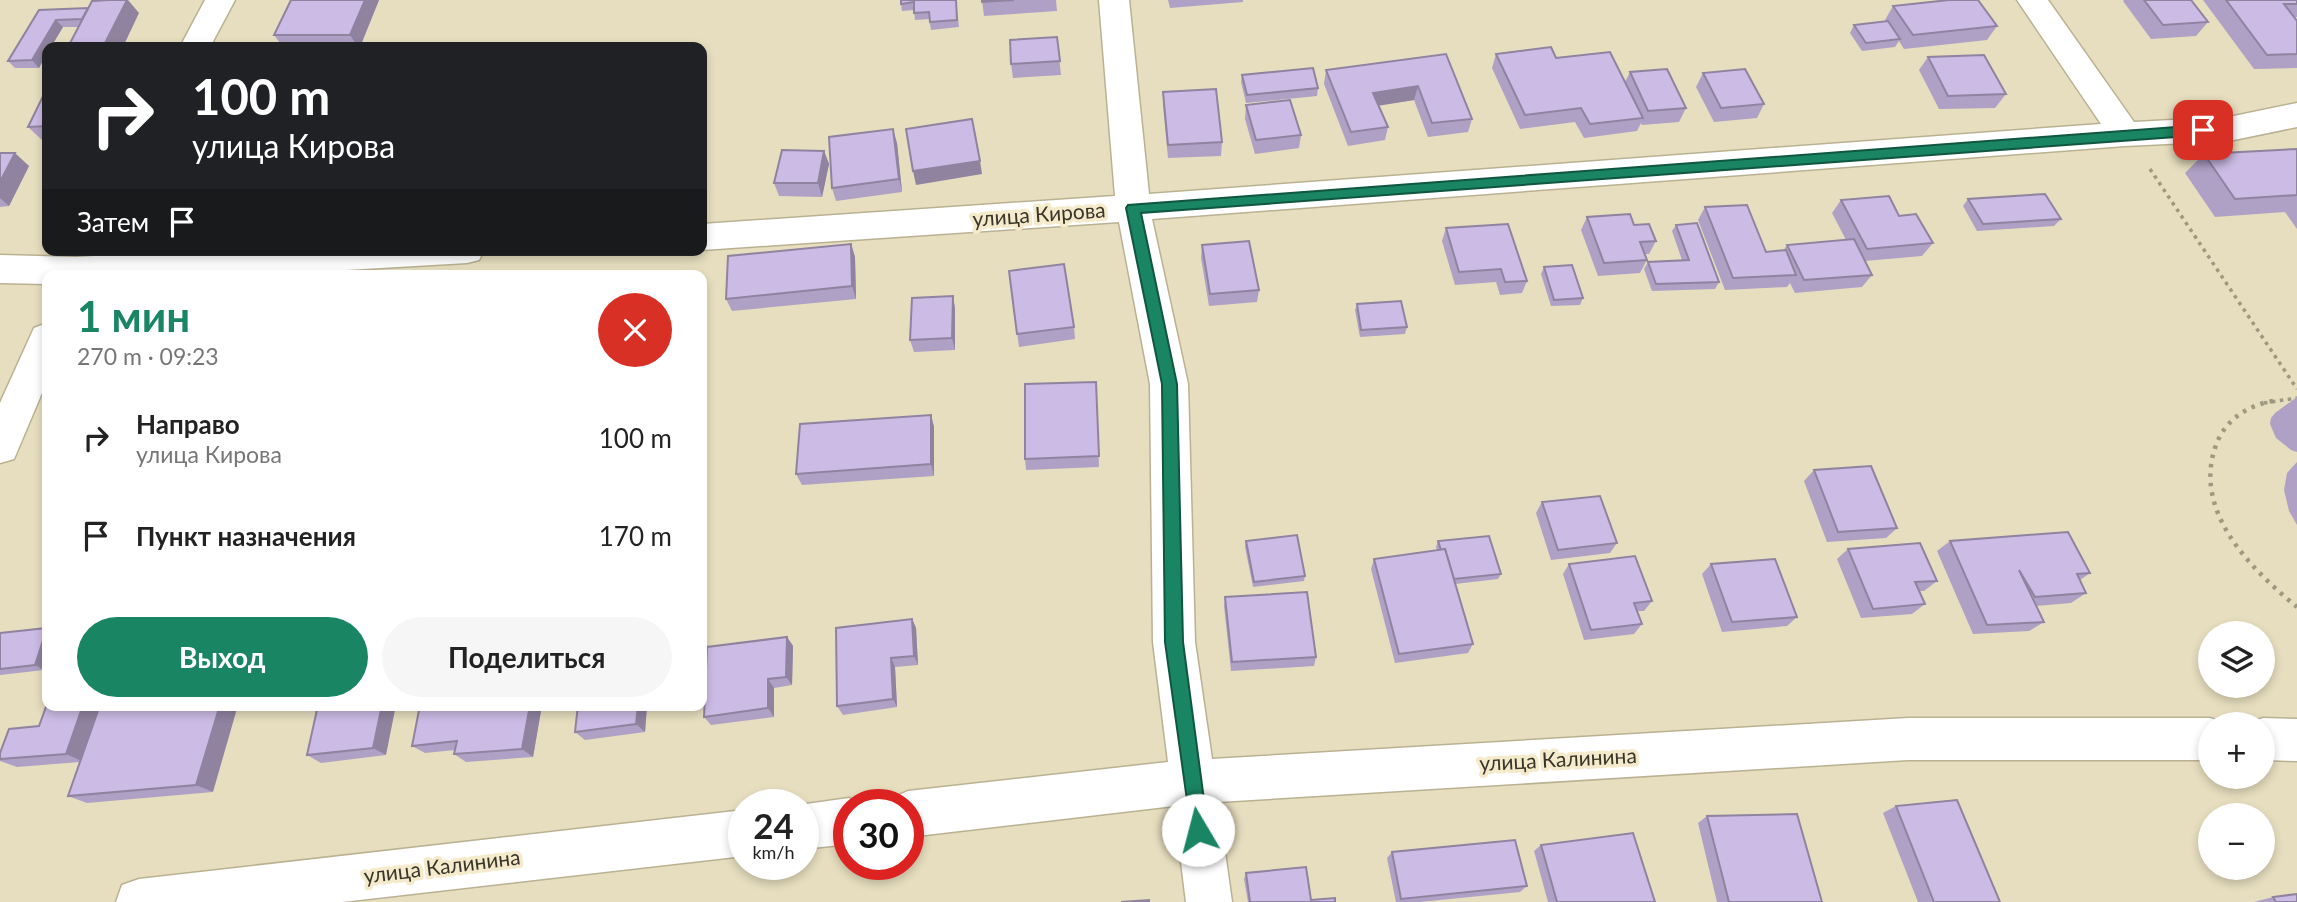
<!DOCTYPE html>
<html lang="ru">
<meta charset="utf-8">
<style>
:root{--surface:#fff;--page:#f6f6f6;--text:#222;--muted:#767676;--accent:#198562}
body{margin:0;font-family:Lato,sans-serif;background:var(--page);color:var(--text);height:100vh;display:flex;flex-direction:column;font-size:26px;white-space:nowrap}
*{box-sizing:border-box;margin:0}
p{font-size:23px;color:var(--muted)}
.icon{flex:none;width:38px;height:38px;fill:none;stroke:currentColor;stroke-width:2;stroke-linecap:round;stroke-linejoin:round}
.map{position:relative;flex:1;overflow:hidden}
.side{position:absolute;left:42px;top:270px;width:665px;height:441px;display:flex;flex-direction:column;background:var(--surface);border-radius:14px;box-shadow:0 4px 10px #0003}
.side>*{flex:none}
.hud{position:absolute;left:42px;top:42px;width:665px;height:214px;border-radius:14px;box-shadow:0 4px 10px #0003;background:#202124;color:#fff;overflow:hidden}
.fabs{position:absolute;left:2198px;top:621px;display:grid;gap:14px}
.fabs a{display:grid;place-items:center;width:77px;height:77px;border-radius:50%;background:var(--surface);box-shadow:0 4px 10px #0003;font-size:35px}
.speed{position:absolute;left:728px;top:789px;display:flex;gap:14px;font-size:35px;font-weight:700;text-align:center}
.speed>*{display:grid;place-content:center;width:91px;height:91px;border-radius:50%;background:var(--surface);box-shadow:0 4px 10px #0003;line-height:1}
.speed small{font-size:18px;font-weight:400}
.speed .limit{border:10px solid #d22;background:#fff;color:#111}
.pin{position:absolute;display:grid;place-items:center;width:60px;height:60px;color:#fff;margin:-30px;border-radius:14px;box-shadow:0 4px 10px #0006}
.me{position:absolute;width:77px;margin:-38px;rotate:352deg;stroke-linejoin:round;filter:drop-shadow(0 0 5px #0008)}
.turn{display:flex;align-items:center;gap:24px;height:147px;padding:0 35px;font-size:32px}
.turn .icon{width:91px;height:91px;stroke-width:2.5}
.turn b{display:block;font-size:49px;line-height:60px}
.then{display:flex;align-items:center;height:66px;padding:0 35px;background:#0003;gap:14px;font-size:26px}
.round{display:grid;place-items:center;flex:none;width:74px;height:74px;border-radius:37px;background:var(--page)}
.summary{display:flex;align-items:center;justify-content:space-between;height:119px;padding:0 35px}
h1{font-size:42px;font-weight:700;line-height:52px;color:var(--accent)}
.button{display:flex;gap:14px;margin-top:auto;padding:14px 35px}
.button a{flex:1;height:80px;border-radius:42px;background:var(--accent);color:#fff;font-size:28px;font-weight:700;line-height:80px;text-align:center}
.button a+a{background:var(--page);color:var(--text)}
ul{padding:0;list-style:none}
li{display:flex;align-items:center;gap:21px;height:98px;padding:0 35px}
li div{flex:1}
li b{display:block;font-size:26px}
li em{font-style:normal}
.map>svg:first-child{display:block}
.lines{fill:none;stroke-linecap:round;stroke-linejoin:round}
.minor-casing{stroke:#bab193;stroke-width:3}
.path-far1{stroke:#9e9880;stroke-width:3.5;stroke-dasharray:3.5 4.5;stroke-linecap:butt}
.path{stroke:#9e9880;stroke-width:4.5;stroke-dasharray:3.5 6;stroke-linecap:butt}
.minor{fill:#fff;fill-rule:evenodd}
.wall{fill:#afa1c5}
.shaded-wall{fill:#8f83a0}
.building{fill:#ccbbe5;stroke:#8f83a0;stroke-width:2}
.route{fill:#198562;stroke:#105640;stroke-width:2}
.labels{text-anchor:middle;stroke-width:7;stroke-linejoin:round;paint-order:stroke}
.street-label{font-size:21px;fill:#393529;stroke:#f5ebcc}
</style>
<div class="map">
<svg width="2297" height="902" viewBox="0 0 2297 902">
<rect width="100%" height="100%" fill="#e7debf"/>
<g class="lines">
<g class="minor-casing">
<g id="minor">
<path d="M205 0H235L210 47H180Z"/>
<path d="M1099 0H1129L1149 194 2101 124 2017 0H2048L2134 122 2229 117 2297 103V127L2229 141 2125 146 1152 219 1188 384 1195 642 1212 759 1908 718H2210L2226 724H2210V760H1908L1218 802 1232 902H1186L1174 806 908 837V805H889L892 798 908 791 1168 762 1153 642 1150 384 1119 222 702 250V224L1115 196Z"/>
<path d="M208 250H484L479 260 467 263 260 275H47V284L0 283V255L76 257Z"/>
<path d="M47 323V381L14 459 0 463V403L34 328Z"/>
<path d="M2263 718 2297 719V761L2263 760V724H2247Z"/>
<path d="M849 798 865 805H849V844L803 849V805H799Z"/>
<path d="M744 810V856L342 902H116L122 885 139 879Z"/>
</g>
</g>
<g class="path-far1">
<path d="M2150 169 2297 389"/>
<path d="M2264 403 2297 398"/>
</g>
<path class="path" d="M2273 401C2248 405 2225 420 2216 445 2192 511 2250 568 2297 607"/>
<use href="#minor" class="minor"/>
</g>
<g class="wall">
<path d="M379 0 360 47H283L274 35Z"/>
<path d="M956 0 959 27 931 30 929 19 915 20 914 10 902 11 901 4Z"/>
<path d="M982 0H1056L1057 11 984 16Z"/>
<path d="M1168 0H1243V2L1170 8Z"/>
<path d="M2124 0H2191L2208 22 2196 36 2151 39 2123 1Z"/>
<path d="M2203 0H2297V17H2294L2297 21V68L2254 69Z"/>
<path d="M1893 6 1997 26 1987 40 1904 49 1899 41 1895 47 1862 51 1850 33 1854 25 1886 22 1885 20Z"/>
<path d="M39 10 139 13 79 27H63L51 47H47L39 68H15L8 61Z"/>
<path d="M1057 37 1061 75 1013 78 1011 64Z"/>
<path d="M1446 54 1472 119 1468 132 1428 137 1414 100 1379 105 1388 127 1385 140 1348 146 1324 84 1326 70Z"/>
<path d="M1496 54 1556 58 1625 82 1630 72 1686 108 1679 122 1642 125 1641 123 1637 131 1584 138 1575 122 1520 129 1492 68Z"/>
<path d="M1928 57 2006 94 1995 108 1939 109 1919 70Z"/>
<path d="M1703 73 1764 104 1757 118 1714 122 1696 87Z"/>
<path d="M1242 75 1318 88 1317 96 1246 103 1241 82Z"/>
<path d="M47 88V140H42L28 127Z"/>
<path d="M1163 92 1222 142 1221 156 1168 158 1163 105Z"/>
<path d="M1246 105 1301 135 1299 148 1255 154 1245 119Z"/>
<path d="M897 143 902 192 836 201 832 188Z"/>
<path d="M2297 149V229L2285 212 2215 217 2185 173 2204 154Z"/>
<path d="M824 151 829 164 822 197 779 196 774 183Z"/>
<path d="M0 153 29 166 9 206 0 207Z"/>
<path d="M1968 199 2061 219 2054 226 1977 231 1963 206Z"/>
<path d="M1841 200 1899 216 1933 243 1922 256 1865 261 1872 275 1862 287 1795 293 1790 283 1787 287 1725 290 1698 220 1705 207 1766 252 1783 251 1787 245 1846 240 1832 213Z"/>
<path d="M1587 217 1634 225 1656 241 1649 254H1645L1647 260 1640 273 1598 276 1581 230Z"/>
<path d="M1676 225 1719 282 1715 289 1652 291 1644 269 1648 262 1682 260 1672 231Z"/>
<path d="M1446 228 1527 281 1522 293 1500 295 1496 282 1455 285 1442 241Z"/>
<path d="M851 244 855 257 856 299 732 311 726 299Z"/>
<path d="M1202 245 1259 290 1257 302 1209 306 1201 258Z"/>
<path d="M1544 267 1583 298 1580 305 1551 306 1541 274Z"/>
<path d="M1009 271 1074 327 1075 339 1019 347Z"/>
<path d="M953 296 955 309V350L914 352 910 340Z"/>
<path d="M1357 304 1407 327 1405 334 1360 337 1355 310Z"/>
<path d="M1096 382 1099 467 1026 470 1025 459Z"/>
<path d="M2297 397V452L2291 450 2276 438 2270 424 2271 418 2275 413Z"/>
<path d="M931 415 934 427V476L802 485 796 474Z"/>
<path d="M2297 462V525L2289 511 2284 490 2287 473Z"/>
<path d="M1814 470 1897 528 1886 538 1827 542 1804 481Z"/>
<path d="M1542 502 1617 543 1610 553 1551 560 1536 513Z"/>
<path d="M1246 541 1305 576 1304 581 1253 587 1245 547Z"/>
<path d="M1438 541 1501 574 1498 579 1455 584 1473 644 1468 653 1395 663 1371 569 1374 559 1437 550 1436 547Z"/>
<path d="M1950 541 2090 573 2080 580 2086 593 2071 603 2036 606 2044 622 2029 631 1973 634 1937 551Z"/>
<path d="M1848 549 1937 581 1924 591H1919L1925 604 1912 614 1861 618 1837 559Z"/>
<path d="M1569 564 1652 601 1644 611H1637L1642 624 1634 634 1584 640 1563 574Z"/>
<path d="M1711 564 1797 617 1787 626 1722 632 1702 574Z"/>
<path d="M1225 597 1316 657 1314 666 1231 671 1224 606Z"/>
<path d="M912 619 916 628 918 665 895 667 897 707 843 715 837 706Z"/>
<path d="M0 633 44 670 0 675Z"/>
<path d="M787 637 793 646 792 685 774 688V717L711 725 704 717Z"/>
<path d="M47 704 213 792 87 803 68 796 80 762 17 767 0 761V753L39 726Z"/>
<path d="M318 705 386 755 321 763 307 755Z"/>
<path d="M542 705 533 757 466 762 454 754 455 750 425 753 412 746Z"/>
<path d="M647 705 645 732 585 740 575 732Z"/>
<path d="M1896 806 2000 902H1918L1883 813Z"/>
<path d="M1707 816 1822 902H1717L1698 823Z"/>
<path d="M1541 845 1655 902H1548L1534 851Z"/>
<path d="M1392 852 1527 886 1520 892 1420 902H1396L1387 858Z"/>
<path d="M1246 873 1311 900 1335 902H1248L1244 879Z"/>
<path d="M2273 897 2297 902H2254Z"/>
</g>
<g class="shaded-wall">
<path d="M127 0H128L139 13 123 47H103Z"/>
<path d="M365 0H379L360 47H358L350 35Z"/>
<path d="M56 20 63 27 51 47H47V53L39 68 32 60Z"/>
<path d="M1418 86 1414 100 1371 107 1373 93Z"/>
<path d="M893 129 897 143 902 192 899 179Z"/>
<path d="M702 137 707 150 702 181Z"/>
<path d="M824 151 829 164 822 197 818 183Z"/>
<path d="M15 153 29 166 9 206 0 198V182Z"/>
<path d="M980 161 982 174 916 185 913 171Z"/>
<path d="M851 244 855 257 856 299 852 286Z"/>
<path d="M953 296 955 309V350L952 338Z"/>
<path d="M931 415 934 427V476L931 464Z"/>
<path d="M912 619 916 628 918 665 914 656Z"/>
<path d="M47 629V661L44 670 35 665Z"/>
<path d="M787 637 793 646 792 685 786 677Z"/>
<path d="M891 658 895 667 897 707 893 699Z"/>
<path d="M768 679 774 688V717L768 708Z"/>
<path d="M83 705H104L84 762 66 754Z"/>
<path d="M220 705H238L213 792 196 785Z"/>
<path d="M382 705H396L386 755 373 748Z"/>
<path d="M530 705H542L533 757 522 749Z"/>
<path d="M638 705H647L645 732 636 724Z"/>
</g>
<g class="building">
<path d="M109 0H127L103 47H68L92 1Z"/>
<path d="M291 0H365L350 35H274Z"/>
<path d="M901 0H956L957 20 930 22 929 12 914 13V2L901 4Z"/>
<path d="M982 0H1014L982 2Z"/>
<path d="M1949 0H1978L1997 26 1913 35 1893 6Z"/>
<path d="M2144 0H2191L2208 22 2163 25Z"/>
<path d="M2226 0H2297V4H2284L2297 21V54L2267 55Z"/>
<path d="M88 8 82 19 56 20 32 60 8 61 39 10Z"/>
<path d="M1888 21 1900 39 1866 43 1854 25Z"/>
<path d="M1057 37 1060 61 1011 64 1010 40Z"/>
<path d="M1551 47 1556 58 1610 52 1643 118 1590 124 1581 108 1525 115 1496 54Z"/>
<path d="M1446 54 1472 119 1432 123 1418 86 1373 93 1388 127 1351 132 1326 70Z"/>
<path d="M1984 55 2006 94 1948 96 1928 57Z"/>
<path d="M1313 68 1318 88 1247 95 1242 75Z"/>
<path d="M1667 69 1686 108 1648 111 1630 72Z"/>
<path d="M1745 69 1764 104 1721 108 1703 73Z"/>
<path d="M47 88V126L28 127Z"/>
<path d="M1216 89 1222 142 1168 145 1163 92Z"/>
<path d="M1290 100 1301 135 1256 140 1246 105Z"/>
<path d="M972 119 980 161 913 171 906 129Z"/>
<path d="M893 129 899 179 832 188 829 137Z"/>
<path d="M2297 149V195L2235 199 2204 154Z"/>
<path d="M782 150 824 151 818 183H774Z"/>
<path d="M0 153H15L0 182Z"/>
<path d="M2045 194 2061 219 1983 224 1968 199Z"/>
<path d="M1889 196 1899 216 1916 214 1933 243 1867 249 1841 200Z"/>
<path d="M1747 205 1766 252 1786 250 1796 275 1733 278 1705 207Z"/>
<path d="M1630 214 1634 225 1649 224 1656 241 1640 242 1647 260 1604 263 1587 217Z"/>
<path d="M1697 223 1719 282 1656 284 1648 262 1689 260 1676 225Z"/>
<path d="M1508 224 1527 281 1505 282 1501 269 1459 272 1446 228Z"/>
<path d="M1854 239 1872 275 1804 280 1787 245Z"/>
<path d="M1249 241 1259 290 1210 294 1202 245Z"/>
<path d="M851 244 852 286 726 299 728 256Z"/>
<path d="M1064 264 1074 327 1017 334 1009 271Z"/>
<path d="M1572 265 1583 298 1554 300 1544 267Z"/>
<path d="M953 296 952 338 910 340 912 298Z"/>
<path d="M1401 301 1407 327 1361 330 1357 304Z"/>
<path d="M1096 382 1099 456 1025 459V384Z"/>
<path d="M931 415V464L796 474 800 424Z"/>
<path d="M1871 466 1897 528 1838 532 1814 470Z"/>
<path d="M1600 496 1617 543 1558 550 1542 502Z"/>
<path d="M2068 532 2090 573 2077 574 2086 593 2035 597 2019 570 2044 622 1987 625 1950 541Z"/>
<path d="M1297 535 1305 576 1254 582 1246 541Z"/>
<path d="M1489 536 1501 574 1454 579 1445 549 1441 550 1438 541Z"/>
<path d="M1920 543 1937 581 1915 582 1925 604 1873 609 1848 549Z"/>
<path d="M1445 549 1473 644 1399 654 1374 559Z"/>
<path d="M1635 556 1652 601 1634 603 1642 624 1591 630 1569 564Z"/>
<path d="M1775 559 1797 617 1732 622 1711 564Z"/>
<path d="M1307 592 1316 657 1232 662 1225 597Z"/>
<path d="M912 619 914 656 891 658 893 699 837 706 836 628Z"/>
<path d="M47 628 35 665 0 669V633Z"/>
<path d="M787 637 786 677 768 679V708L704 717 707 647Z"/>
<path d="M47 704V705H83L66 754 0 759V753L9 729 39 726Z"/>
<path d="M100 705H220L196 785 68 796Z"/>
<path d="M318 705H382L373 748 307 755Z"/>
<path d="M420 705H530L522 749 454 754 457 741 412 746Z"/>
<path d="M578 705H638L636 724 575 732Z"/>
<path d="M1957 800 2000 902H1934L1896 806Z"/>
<path d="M1797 814 1822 902H1729L1707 816Z"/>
<path d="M1633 833 1655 902H1557L1541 845Z"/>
<path d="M1515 840 1527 886 1401 899 1392 852Z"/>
<path d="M1306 867 1311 900 1335 898V902H1250L1246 873Z"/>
<path d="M2297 894V902H2276L2273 897Z"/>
<path d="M1149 900V902H1121Z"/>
</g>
<path class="route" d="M2203 125 2209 130 2203 135 1141 213 1177 384 1183 642 1208 830 1205 836 1198 839 1192 836 1165 642 1162 384 1126 208 1128 205Z"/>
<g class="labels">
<g class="street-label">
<text transform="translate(1039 215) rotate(-4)" y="7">улица Кирова</text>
<text transform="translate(1558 760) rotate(-3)" y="7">улица Калинина</text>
<text transform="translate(442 867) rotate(-7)" y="7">улица Калинина</text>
</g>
</g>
</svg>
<div class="fabs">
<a><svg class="icon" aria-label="layers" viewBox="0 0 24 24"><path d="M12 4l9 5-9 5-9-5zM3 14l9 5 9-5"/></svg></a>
<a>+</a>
<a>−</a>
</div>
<div class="speed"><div>24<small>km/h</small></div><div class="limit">30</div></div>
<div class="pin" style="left:2203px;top:130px;background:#d93025"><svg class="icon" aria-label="arrive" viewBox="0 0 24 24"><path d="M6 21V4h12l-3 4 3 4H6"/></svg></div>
<svg class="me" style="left:1198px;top:830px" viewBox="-20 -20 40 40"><circle r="19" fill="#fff"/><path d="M0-13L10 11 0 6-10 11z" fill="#198562"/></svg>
<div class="hud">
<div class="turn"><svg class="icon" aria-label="right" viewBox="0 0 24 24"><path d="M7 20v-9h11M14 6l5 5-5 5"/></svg><div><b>100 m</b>улица Кирова</div></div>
<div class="then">Затем<svg class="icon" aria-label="arrive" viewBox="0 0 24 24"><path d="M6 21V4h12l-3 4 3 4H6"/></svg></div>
</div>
<section class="side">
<div class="summary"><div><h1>1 мин</h1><p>270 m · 09:23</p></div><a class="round" style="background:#d93025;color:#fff"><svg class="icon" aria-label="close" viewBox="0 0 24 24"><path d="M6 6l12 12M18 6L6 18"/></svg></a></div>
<ul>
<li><svg class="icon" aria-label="right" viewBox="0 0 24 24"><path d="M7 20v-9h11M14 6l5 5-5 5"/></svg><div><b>Направо</b><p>улица Кирова</p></div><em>100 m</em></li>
<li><svg class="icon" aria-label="arrive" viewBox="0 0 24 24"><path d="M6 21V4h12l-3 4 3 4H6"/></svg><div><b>Пункт назначения</b></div><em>170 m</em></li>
</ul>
<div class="button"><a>Выход</a><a>Поделиться</a></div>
</section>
</div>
